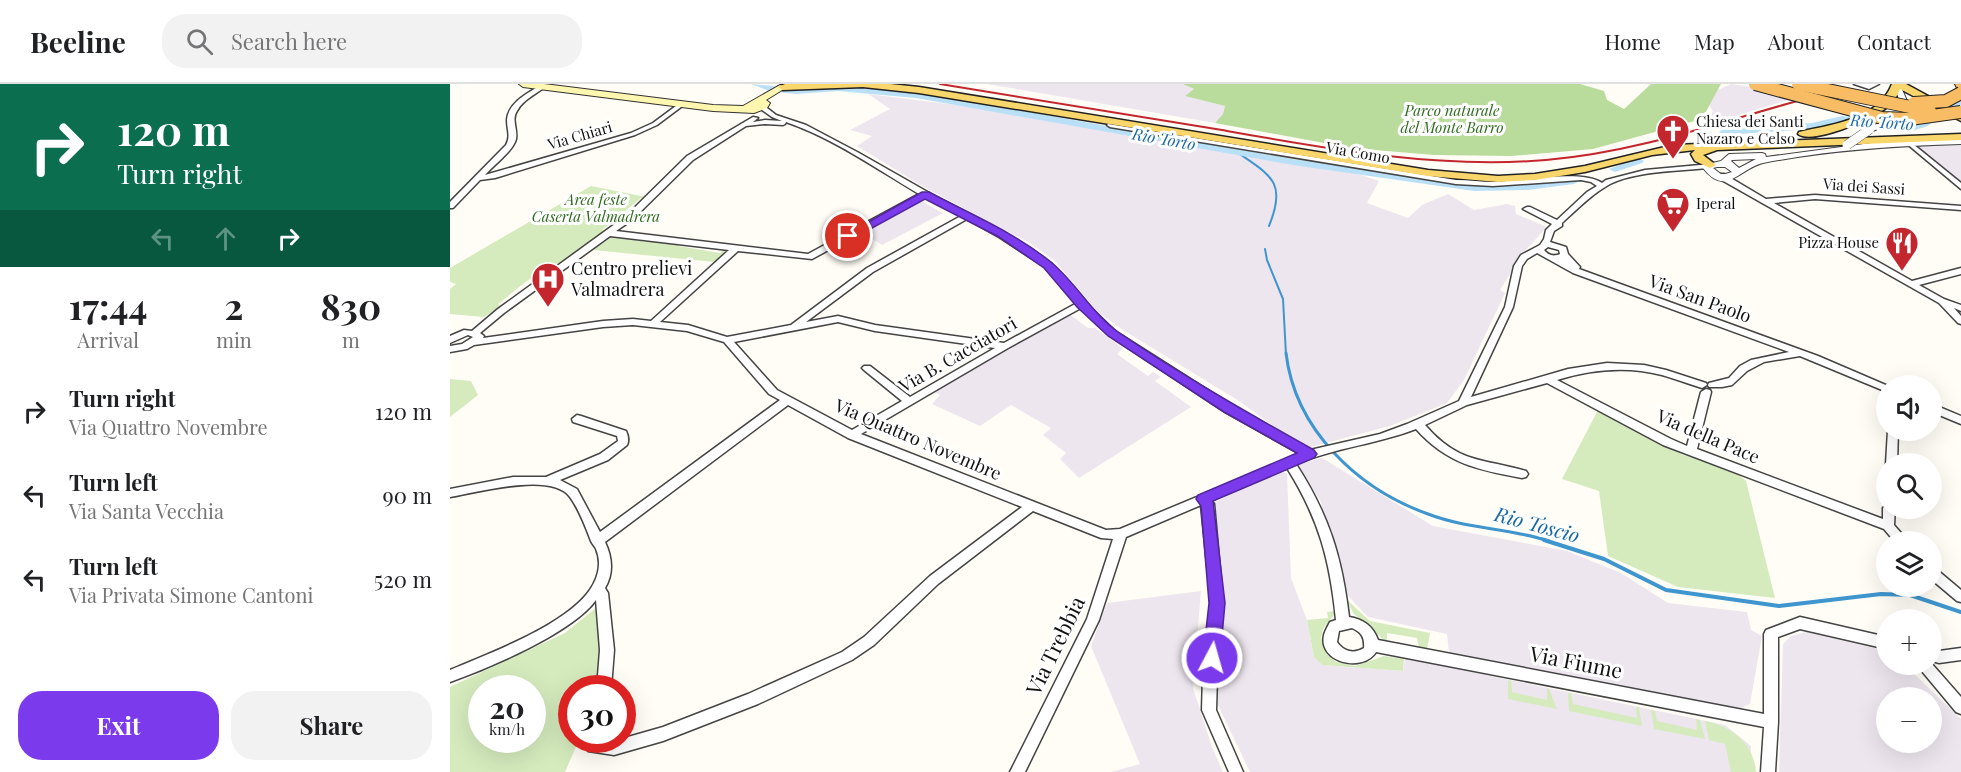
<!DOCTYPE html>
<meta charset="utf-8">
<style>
:root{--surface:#fff;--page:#f2f2f2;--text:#202124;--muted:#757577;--line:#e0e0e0;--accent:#7c3aed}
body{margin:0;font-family:"Playfair Display",serif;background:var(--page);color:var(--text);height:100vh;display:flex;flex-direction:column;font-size:22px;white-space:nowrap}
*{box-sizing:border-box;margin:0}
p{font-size:20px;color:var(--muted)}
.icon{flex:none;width:33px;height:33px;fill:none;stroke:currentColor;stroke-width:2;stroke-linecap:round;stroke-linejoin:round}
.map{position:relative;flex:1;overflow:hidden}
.details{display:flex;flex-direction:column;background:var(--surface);width:450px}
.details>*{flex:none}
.banner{background:#0b6e4f;color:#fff;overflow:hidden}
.tools{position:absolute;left:1426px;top:291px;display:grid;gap:12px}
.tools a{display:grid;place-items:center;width:66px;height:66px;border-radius:50%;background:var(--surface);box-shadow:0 6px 24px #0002;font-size:30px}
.speed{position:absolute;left:18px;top:591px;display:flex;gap:12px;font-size:30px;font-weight:700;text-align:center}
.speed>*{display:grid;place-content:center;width:78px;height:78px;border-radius:50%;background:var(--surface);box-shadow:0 6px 24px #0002;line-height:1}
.speed small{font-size:15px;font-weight:400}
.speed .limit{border:9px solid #d22;background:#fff;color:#111}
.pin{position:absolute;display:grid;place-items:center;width:51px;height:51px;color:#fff;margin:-26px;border:3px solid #fff;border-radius:50%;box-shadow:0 2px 6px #0007}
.me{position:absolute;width:66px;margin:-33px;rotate:6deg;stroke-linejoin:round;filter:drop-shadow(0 0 4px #0008)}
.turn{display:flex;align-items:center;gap:21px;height:126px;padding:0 18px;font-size:27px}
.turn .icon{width:78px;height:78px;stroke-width:2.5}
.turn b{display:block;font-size:42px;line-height:51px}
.lanes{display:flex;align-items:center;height:57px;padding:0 18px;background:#0003;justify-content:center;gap:30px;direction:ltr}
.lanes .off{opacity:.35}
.eta{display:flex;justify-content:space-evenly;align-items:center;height:102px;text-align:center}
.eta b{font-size:36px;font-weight:700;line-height:42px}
.cta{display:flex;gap:12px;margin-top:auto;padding:12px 18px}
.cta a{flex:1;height:69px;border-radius:24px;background:var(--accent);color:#fff;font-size:24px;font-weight:700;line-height:69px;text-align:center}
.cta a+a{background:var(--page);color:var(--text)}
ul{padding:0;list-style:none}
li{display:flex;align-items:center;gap:18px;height:84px;padding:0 18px}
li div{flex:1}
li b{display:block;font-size:22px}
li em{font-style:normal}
header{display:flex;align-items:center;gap:36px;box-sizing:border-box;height:84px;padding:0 30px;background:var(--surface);border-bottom:2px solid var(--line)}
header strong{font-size:28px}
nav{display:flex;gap:33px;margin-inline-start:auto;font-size:21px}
.search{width:420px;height:54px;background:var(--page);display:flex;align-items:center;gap:15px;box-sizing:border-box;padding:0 21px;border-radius:24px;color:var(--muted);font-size:22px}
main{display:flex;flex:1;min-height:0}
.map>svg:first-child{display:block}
.industrial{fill:#eee6ef;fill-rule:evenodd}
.green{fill:#d5ebbd;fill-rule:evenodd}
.forest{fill:#b9dc9c}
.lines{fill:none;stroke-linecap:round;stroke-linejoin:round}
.stream-far2{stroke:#3f96cf;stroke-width:2}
.stream-far1{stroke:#3f96cf;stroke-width:3}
.stream{stroke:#3f96cf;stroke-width:4}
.river{fill:#b9e0f7;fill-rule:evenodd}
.minor-casing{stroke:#444;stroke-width:3}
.tertiary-casing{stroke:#444;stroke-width:2}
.secondary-casing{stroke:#333;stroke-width:2}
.primary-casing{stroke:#222;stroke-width:3}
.trunk-casing{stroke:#222;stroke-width:2}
.minor{fill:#fff;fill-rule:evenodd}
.tertiary{fill:#fff;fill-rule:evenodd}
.secondary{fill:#fff6b0;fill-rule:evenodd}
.primary{fill:#f9d66b;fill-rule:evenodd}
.trunk{fill:#f7bc64;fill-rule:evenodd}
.rail{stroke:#c4262e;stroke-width:2}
.tertiary-bridge-casing{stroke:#444;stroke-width:10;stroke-linecap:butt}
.trunk-bridge-casing{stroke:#222;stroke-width:14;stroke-linecap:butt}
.tertiary-bridge{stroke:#fff;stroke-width:9}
.trunk-bridge{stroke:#f7bc64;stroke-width:12}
.route{fill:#7c3aed;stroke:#51269a;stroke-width:1.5}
.labels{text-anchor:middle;stroke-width:6;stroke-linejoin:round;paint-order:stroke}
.far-park-label{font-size:15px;font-style:italic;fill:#2f6b1f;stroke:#fff}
.far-poi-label{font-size:15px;fill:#111;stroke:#fff;text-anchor:start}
.far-street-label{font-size:15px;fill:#111;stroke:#fff}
.far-water-label{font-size:16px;font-style:italic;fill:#1768a6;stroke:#fff}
.poi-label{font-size:18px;fill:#111;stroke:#fff;text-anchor:start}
.street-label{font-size:18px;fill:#111;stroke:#fff}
.water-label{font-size:20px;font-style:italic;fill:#1768a6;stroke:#fff}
.near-street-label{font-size:21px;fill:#111;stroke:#fff}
</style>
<header>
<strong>Beeline</strong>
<div class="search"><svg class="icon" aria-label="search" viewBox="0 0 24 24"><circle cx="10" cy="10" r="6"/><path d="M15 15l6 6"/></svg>Search here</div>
<nav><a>Home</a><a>Map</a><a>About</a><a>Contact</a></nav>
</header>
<main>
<section class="details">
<div class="banner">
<div class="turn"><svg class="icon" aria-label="right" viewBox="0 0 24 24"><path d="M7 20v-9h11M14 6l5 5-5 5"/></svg><div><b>120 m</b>Turn right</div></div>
<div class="lanes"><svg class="icon off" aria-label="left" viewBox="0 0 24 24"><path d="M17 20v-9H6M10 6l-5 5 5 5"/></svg><svg class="icon off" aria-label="ahead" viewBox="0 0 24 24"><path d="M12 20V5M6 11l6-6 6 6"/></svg><svg class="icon" aria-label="right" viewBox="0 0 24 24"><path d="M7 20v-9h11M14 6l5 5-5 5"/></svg></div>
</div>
<div class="eta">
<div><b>17:44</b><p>Arrival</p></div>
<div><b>2</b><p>min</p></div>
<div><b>830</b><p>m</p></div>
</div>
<ul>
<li><svg class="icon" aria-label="right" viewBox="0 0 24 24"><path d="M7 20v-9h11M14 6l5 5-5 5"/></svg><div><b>Turn right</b><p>Via Quattro Novembre</p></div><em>120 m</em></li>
<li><svg class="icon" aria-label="left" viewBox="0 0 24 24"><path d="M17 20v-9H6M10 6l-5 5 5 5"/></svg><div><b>Turn left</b><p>Via Santa Vecchia</p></div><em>90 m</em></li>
<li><svg class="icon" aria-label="left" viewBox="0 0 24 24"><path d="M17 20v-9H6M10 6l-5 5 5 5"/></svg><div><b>Turn left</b><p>Via Privata Simone Cantoni</p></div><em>520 m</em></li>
</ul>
<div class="cta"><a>Exit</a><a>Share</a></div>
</section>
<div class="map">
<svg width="1511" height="688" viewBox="0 0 1511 688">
<rect width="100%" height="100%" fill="#fffdf5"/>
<g class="industrial">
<path d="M537 0H733L744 5 736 12 775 22 773 30 765 39Z"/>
<path d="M1281 0 1309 4 1345 14 1262 39 1252 35 1263 28 1259 21 1268 6Z"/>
<path d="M418 10 514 22 908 90 929 97 917 119 958 134 972 121 998 110 1024 126 1057 120 1065 122 1066 130 1097 143 1073 169 1050 206 1055 209 1014 296 997 319 940 342 861 363 848 360 789 317 673 246 648 228 605 177 580 159 472 102 407 62 422 52 400 46 440 25Z"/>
<path d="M1458 58 1511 59V103Z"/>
<path d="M469 116 493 129 432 161 409 147Z"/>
<path d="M619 230 638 244H645L673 264 667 270 698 292 703 288 711 293 705 297 741 323 629 394 610 375 616 369 593 351 601 344 561 321 530 342 482 320 490 311 482 307Z"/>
<path d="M872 374 983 442 1117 467 1171 489 1218 519 1297 528 1301 546 1312 552 1300 620 1286 626 999 569 997 550 918 533 899 513 870 416 845 381Z"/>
<path d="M831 387 837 390 841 494 857 536 864 573 872 581 953 587 955 574 1275 641 1301 662 1300 688H800L766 617 774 523 761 420Z"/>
<path d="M751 507 743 604 762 663 773 688H661L690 680 641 562 657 519Z"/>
<path d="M1356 548 1437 567V580L1455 581 1511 635V688H1329L1333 560 1341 552ZM1437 614H1482V658H1437Z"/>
</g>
<g class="green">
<path d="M141 102 196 113 191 114 152 146 154 147 151 151 111 179C97 178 60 211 48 220L51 222 34 233 0 230V205L6 200 0 198V184Z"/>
<path d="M163 152 196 158 200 156 230 159 228 162 270 169 274 165 279 167 265 178 143 166Z"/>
<path d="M0 295 21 297 28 311 0 333Z"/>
<path d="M1148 326 1233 371 1282 385 1296 397 1325 514 1228 503 1158 472 1149 407 1112 395Z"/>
<path d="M883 515H886L887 527 873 545 871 554 877 570 886 578 905 582 934 572 954 575 953 587 872 581 864 573 857 536 878 534 877 528 885 527Z"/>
<path d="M897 516 920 537 980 549 977 565 969 564 967 554 937 549V558L934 556 903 529Z"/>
<path d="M147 523C148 549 154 579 145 604H122V656H129L115 688H0V603L115 549ZM32 604H82V656H32Z"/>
<path d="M1058 596 1061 597 1062 608 1097 616V604L1099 605 1107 625 1058 615Z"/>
<path d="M1118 609H1121L1123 620 1187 634 1186 623H1189L1192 642 1119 627Z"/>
<path d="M1201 626 1205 627 1207 637 1247 646 1246 635 1250 636 1255 655 1204 645Z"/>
<path d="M1255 637C1282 642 1304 660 1306 688H1281L1275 660 1259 656Z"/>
</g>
<path class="forest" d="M733 0H1130L1154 7 1157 16 1174 25 1201 0H1271L1252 35 1143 65 1062 72 984 71 901 64 765 39 773 30 775 22 735 12 744 5Z"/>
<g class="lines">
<g class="stream-far2">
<path d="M784 66C819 91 838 96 819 142"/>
<path d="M815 165 817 176 833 215 836 271"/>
</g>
<path class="stream-far1" d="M836 269C845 346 908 405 978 430 1017 445 1059 444 1099 457"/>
<path class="stream" d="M1094 456 1154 475 1216 506 1329 522 1431 510 1460 511 1511 528"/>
<g class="river">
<path d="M301 0 346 4 388 1 466 8 843 75 1024 99 1078 98 1124 94 1130 97 1124 100 1078 106 1024 107 843 81 466 14 388 7 346 10 319 7Z"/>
<path d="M1511 15V21L1492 28 1478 42 1462 47 1392 38 1362 45 1274 51 1269 48 1274 45 1362 39 1392 32 1461 41 1470 38 1484 24Z"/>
<path d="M1188 74 1194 77 1192 79 1165 88 1159 85Z"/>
</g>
<g class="minor-casing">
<g id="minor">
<path d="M1404 0H1429L1419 5Z"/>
<path d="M91 1 96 2C87 10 73 15 67 27 61 36 68 45 66 55 64 66 43 82 35 91L181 49 203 39 230 19 235 20 207 41 185 51 45 94 30 96 3 124H0V118L56 61C61 52 57 46 57 36 58 19 78 9 91 1Z"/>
<path d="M312 21H316L317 24 326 31 356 41 409 69 481 110 555 149 601 179 635 218 665 247 783 322 860 366 930 350 957 340 1009 317 1055 223 1064 182 1071 171 1090 161 1094 155 1096 146 1102 140 1073 125 1077 123H1080L1107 136 1137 108 1147 102 1141 98 1131 96 1043 102 1006 100 660 43 657 41 658 40 1006 96C1019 96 1032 98 1044 98 1070 97 1132 85 1152 99L1156 96 1195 86 1261 80 1262 82 1258 84C1229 87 1186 87 1160 100 1142 110 1127 125 1112 139V142L1104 147 1100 158 1116 163 1118 170 1130 183 1129 185 1368 272 1438 302 1437 308 1350 272 1314 278 1297 287 1282 301 1272 303H1259L1258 301 1259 299 1279 294 1290 282 1301 276 1339 268 1123 189 1087 169 1077 175 1072 182 1063 223 1021 313 1118 285 1157 279 1194 281 1216 286 1256 299 1257 301 1252 304C1239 300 1226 295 1212 291 1177 282 1142 285 1107 296L1221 355 1237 362 1251 308 1256 305 1260 306 1261 308 1247 365 1433 435V424L1437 420V424H1445L1444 441 1459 458H1445L1434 445 1213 361 1097 299 1017 321 975 341C1009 380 1031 374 1076 387L1078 390 1076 393 1072 394C1029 386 997 380 966 345 927 360 884 364 846 380 879 431 892 473 899 533 913 535 923 542 928 556L1314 630V550L1316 546 1350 533 1437 553V565L1350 545 1328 553V638L1325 688H1311L1314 643 926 568C913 589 868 579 874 551 875 547 878 542 880 538L886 536C880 476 869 435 837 384L761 416 764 420 773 519 767 592 766 626 793 688H779L752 626 753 592 761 519 751 421 676 453 649 536 575 688H560L637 535 663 455 651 454 583 427 488 500 424 561 402 576 308 620 213 657 164 671 138 667 133 656 164 657 213 643 298 610 392 568 414 553 480 492 572 423 398 354 338 321 155 458C162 473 164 489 155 504L158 509 164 566 161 604H147L150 566 146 516C122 549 39 584 0 598V586C40 569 108 544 136 511 147 498 153 481 146 465 145 462 142 460 141 457 136 444 129 425 120 413 101 387 27 409 0 413V405L63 393H96L150 370 168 357 167 352 123 338 122 335 127 331 131 332 176 347C178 351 179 357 177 361L158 376 110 396 127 405 150 448 330 316 319 310 274 258 237 247 183 241 153 243 24 261 17 265 0 268V262L12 260 23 253 18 251 0 259V252L14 246 22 247 48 225 176 132 237 72 303 33 308 34 303 38 315 36 332 37 322 33 312 26ZM336 38C383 54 427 85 469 110L358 170 166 147 182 136 243 76 296 42 315 40 333 41 335 40ZM475 113 511 132 417 184 341 241 277 253 238 241 210 238 288 167 362 175ZM517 135 549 153 595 183 627 219 554 259 425 241 388 232 356 238 423 188ZM160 152 279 166 201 237 183 235 153 237 33 254 34 252 30 249 54 229ZM1098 163 1109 166 1110 170C1103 173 1098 171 1094 166ZM631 224 659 251 775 328 850 370 670 445 656 446 411 350 558 264ZM388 238 425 247 545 264 460 313 420 282H414L412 284 414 286 452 317 402 346 327 306 284 258ZM902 544C911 548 915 553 914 564 904 570 894 568 887 558L889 547Z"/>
<path d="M1458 56 1511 99V105L1456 59 1455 58Z"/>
<path d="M1268 90H1274L1316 115 1365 111 1511 122V126L1365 115 1324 119 1462 197 1511 184V190L1469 201 1494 215 1511 221V227L1504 224 1511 232V240L1508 239 1489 219 1268 94Z"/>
<path d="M1482 320 1511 332V340L1482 328Z"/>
<path d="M1438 346H1448L1447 380H1437V383L1436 380Z"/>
<path d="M1482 484 1486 485 1511 506V518L1507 517 1482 496Z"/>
<path d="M1511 564V576L1489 579 1482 577V565L1489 567Z"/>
<path d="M1466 580H1482L1511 613V630L1506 628Z"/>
</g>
</g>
<g class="tertiary-casing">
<g id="tertiary">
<path d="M1444 1 1451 3 1460 24 1459 26 1452 24Z"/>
<path d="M1449 29 1453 32 1452 34 1423 47 1416 45Z"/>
<path d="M1511 54V60C1445 62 1378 66 1313 79 1290 84 1276 114 1253 84L1258 80 1271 77 1279 70 1312 69 1315 70 1316 73 1436 57ZM1306 75 1289 84 1281 77 1282 76ZM1267 83H1275L1282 88 1272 91 1263 84Z"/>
</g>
</g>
<g class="secondary-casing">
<path id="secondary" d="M69 0H94L263 21 293 22 330 1 337 3 316 16 320 19 317 24 304 29 263 27 73 3Z"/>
</g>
<g class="primary-casing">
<g id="primary">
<path d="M335 0H440L469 3 978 86 1048 92 1085 90 1135 82 1223 61 1511 50V56L1267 66 1253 71 1266 81 1260 84 1245 77 1241 70 1245 66 1202 71 1135 88 1085 96 1048 98 978 92 469 9 413 3 333 6 328 3Z"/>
<path d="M1442 0H1456L1511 30V37L1450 5C1447 13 1442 19 1436 24 1423 35 1362 61 1348 50L1349 48C1383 40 1428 36 1442 0Z"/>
</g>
</g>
<g class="trunk-casing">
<path id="trunk" d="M1505 0H1511V5L1507 4Z"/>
</g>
<use href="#minor" class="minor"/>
<use href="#tertiary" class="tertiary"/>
<use href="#secondary" class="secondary"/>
<use href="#primary" class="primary"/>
<use href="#trunk" class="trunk"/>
<path class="rail" d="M490 0C584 15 678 30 772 46 878 65 987 85 1096 76 1182 69 1265 40 1347 17"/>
<g class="tertiary-bridge-casing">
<path id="tertiary-bridge" d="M1397 61 1420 45"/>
</g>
<g class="trunk-bridge-casing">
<g id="trunk-bridge">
<path d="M1305 0 1432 34 1460 35 1511 28"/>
<path d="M1348 0 1480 27"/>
<path d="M1464 19 1496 17 1511 9"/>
</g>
</g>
<use href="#tertiary-bridge" class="tertiary-bridge"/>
<use href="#trunk-bridge" class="trunk-bridge"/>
</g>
<path class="route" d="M472 108H479C520 130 566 149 602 179 626 199 642 229 668 248 731 291 798 329 864 366L867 370 864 374 763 417 775 519 770 574 768 579 762 582 755 579 753 574 759 519 751 422 746 415 748 411 847 369 774 328 658 252 627 223 594 184 549 153 475 115 402 155 393 152Z"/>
<defs>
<g id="church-pin" transform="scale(1.725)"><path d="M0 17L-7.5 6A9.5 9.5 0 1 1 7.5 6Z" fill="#c4262e" stroke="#fff"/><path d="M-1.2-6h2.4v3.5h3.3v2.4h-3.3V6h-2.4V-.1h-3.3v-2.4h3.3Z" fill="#fff"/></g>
<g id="supermarket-pin" transform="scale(1.725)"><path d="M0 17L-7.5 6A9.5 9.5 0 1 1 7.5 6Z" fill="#c4262e" stroke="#fff"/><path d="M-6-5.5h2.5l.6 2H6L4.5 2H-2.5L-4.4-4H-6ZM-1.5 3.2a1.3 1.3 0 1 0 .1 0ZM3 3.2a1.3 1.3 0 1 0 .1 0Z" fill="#fff"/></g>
<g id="restaurant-pin" transform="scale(1.725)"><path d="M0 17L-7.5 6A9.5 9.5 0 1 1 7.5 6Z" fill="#c4262e" stroke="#fff"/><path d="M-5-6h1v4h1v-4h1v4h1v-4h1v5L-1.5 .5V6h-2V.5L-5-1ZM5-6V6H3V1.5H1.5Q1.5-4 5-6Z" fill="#fff"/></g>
<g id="hospital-pin" transform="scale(1.725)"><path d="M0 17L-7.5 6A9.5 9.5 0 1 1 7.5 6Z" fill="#c4262e" stroke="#fff"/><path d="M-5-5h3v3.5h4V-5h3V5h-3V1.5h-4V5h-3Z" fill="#fff"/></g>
</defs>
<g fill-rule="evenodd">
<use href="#church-pin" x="1223" y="47"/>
<use href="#supermarket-pin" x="1223" y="120"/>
<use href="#restaurant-pin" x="1452" y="159"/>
<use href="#hospital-pin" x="98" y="195"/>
</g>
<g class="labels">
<g class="far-park-label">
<text x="1002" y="32">Parco naturale<tspan x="1002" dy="17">del Monte Barro</tspan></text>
<text x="146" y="121">Area feste<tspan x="146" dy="17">Caserta Valmadrera</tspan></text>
</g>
<g class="far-poi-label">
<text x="1246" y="43">Chiesa dei Santi<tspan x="1246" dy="17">Nazaro e Celso</tspan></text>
<text x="1246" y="125">Iperal</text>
<text x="1429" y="164" text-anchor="end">Pizza House</text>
</g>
<g class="far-street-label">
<text transform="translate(130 52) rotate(-16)" y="5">Via Chiari</text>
<text transform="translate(908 69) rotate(10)" y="5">Via Como</text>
<text transform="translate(1414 103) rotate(4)" y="5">Via dei Sassi</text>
</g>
<g class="far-water-label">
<text transform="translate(1432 38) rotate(4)" y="6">Rio Torto</text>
<text transform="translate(714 55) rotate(10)" y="6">Rio Torto</text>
</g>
<g class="poi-label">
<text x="121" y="191">Centro prelievi<tspan x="121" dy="21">Valmadrera</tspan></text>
</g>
<g class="street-label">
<text transform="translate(1250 215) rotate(20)" y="6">Via San Paolo</text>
<text transform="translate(508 271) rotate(-30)" y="6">Via B. Cacciatori</text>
<text transform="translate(1258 353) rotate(23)" y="6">Via della Pace</text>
<text transform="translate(468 356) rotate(23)" y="6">Via Quattro Novembre</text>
</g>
<g class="water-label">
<text transform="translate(1087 441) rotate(15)" y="7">Rio Toscio</text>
</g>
<g class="near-street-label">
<text transform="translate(606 562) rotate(-64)" y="7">Via Trebbia</text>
<text transform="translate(1126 579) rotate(11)" y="7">Via Fiume</text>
</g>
</g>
</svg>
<div class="tools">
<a><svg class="icon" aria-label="sound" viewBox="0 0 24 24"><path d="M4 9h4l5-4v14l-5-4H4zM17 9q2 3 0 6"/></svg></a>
<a><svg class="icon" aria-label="search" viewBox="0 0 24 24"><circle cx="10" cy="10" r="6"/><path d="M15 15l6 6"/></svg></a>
<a><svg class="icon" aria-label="layers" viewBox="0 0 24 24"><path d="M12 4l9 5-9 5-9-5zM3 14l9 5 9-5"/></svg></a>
<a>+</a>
<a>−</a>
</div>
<div class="speed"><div>20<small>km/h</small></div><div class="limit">30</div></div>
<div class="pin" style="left:398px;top:152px;background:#d93025"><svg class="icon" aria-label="arrive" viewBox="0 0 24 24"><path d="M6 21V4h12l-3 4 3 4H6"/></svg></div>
<svg class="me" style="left:762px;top:574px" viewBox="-20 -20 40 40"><circle r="17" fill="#7c3aed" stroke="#fff" stroke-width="3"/><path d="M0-11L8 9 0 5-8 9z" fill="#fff"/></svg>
</div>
</main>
